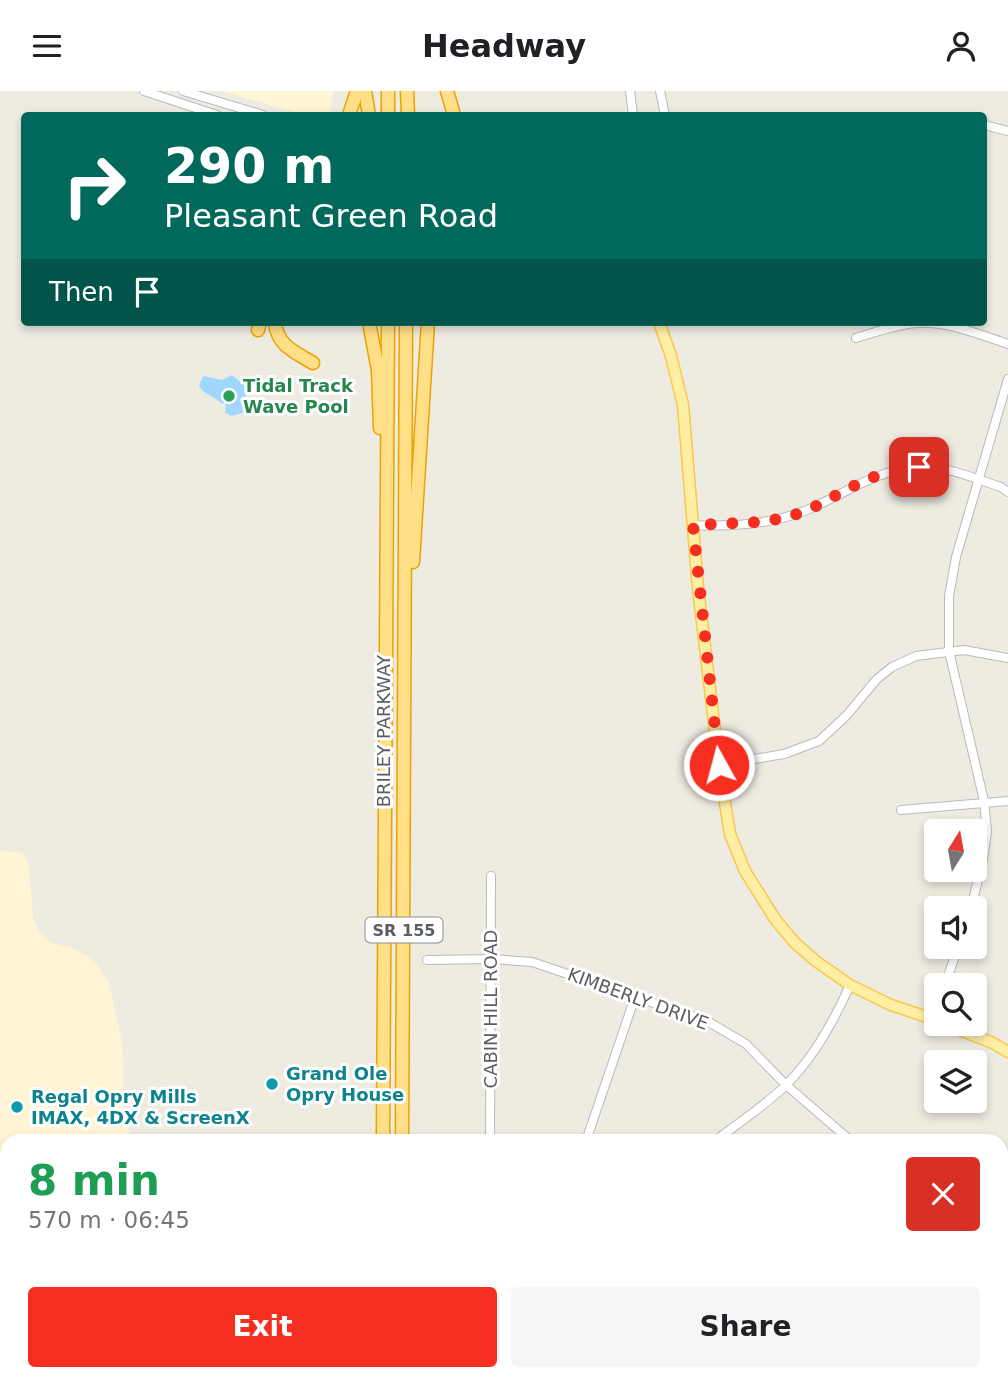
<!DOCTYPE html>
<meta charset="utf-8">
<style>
:root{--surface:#fff;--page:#f6f6f6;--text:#202124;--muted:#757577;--accent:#f52e20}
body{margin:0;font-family:"DejaVu Sans",sans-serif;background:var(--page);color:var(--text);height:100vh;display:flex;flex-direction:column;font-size:26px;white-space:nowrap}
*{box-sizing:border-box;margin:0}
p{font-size:23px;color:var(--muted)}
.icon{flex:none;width:38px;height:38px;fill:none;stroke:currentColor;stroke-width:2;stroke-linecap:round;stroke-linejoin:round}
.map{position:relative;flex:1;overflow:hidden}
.details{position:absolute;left:0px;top:1043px;width:1008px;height:247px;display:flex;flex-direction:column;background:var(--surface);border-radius:21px 21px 0 0;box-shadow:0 4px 10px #0003}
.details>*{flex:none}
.guide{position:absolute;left:21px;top:21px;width:966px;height:214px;border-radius:7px;box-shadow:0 4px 10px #0003;background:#00695c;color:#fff;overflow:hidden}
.needle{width:46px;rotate:11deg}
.fabs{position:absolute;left:924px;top:728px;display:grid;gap:14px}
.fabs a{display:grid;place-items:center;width:63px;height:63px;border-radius:7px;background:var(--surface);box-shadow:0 4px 10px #0003;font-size:35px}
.pin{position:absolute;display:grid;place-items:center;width:60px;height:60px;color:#fff;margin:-30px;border-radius:14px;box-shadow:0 4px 10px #0006}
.me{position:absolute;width:77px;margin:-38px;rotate:353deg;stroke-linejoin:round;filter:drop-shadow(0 0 5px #0008)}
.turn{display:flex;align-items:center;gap:24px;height:147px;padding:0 28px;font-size:32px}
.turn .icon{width:91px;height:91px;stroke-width:2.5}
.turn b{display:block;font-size:49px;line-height:60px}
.then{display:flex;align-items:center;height:66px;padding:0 28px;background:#0003;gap:14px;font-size:26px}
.round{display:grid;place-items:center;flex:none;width:74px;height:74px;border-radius:7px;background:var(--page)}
.head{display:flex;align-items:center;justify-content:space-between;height:119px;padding:0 28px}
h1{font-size:42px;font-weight:600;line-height:52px;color:#1e9e55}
.button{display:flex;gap:14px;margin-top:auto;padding:14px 28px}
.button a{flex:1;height:80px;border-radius:7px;background:var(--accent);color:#fff;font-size:28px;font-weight:600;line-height:80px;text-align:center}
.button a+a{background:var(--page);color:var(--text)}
header{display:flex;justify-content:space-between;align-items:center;height:91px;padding:0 28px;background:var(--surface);font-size:32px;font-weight:600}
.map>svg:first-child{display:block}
.commercial{fill:#fff5d5}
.water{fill:#a0d7ff}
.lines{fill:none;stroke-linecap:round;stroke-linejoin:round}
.minor-casing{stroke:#b7babf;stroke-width:10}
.major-casing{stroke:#fbc74d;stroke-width:13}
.highway-casing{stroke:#efa100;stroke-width:15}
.minor{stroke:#fff;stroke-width:8}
.major{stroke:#ffefa5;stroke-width:10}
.highway{stroke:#ffdf87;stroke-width:12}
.route{stroke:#f52e20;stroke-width:12;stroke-dasharray:0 21.6}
.leisure-dot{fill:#2e9e5b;stroke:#fff;stroke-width:2.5}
.culture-dot{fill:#0f9aa8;stroke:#fff;stroke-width:2.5}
.labels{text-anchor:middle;stroke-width:6;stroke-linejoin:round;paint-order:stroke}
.shield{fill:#fff;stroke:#8c8e92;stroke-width:2}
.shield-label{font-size:16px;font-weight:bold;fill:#5a5e63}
.leisure-label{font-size:18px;font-weight:bold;fill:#27864d;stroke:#fff;text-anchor:start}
.street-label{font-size:18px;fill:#5a5e63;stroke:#fff}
.culture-label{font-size:18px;font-weight:bold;fill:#0d838f;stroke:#fff;text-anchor:start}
</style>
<header><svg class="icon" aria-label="menu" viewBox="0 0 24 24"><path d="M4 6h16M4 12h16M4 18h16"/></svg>Headway<svg class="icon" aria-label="person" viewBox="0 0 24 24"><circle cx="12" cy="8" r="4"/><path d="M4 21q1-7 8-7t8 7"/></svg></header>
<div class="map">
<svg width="1008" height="1289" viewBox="0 0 1008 1289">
<rect width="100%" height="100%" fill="#eeebe1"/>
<g class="commercial">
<path d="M221 0H334L328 24H306Z"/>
<path d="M0 760 22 761 29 773 33 826 38 840 52 852 72 857 87 865 95 871 109 892 122 952 124 1031 134 1050H7V1283H352V1289H0Z"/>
</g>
<path class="water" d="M232 284 249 298 245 307 249 320 232 325 225 322 226 310 222 313C215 305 204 304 199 295L203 285 222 289Z"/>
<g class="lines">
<g class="minor-casing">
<g id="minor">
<path d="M144 0 217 24"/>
<path d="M183 0 263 24"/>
<path d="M630 0 633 24"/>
<path d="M660 0 665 24"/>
<path d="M984 34 1008 40"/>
<path d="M856 247C875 241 896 234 916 232 948 230 978 243 1008 253"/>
<path d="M693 434C732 436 777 433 814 416 849 400 877 379 918 376 945 374 975 388 1001 396L1008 401"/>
<path d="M719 674 784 663 819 650 846 625 877 588 892 576 916 565 964 559 1008 567"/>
<path d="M901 719 1008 710"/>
<path d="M971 817 983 768 987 741 984 710 949 560V505L956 466 1008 288"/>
<path d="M427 869 492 868 532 871 707 930 746 953 786 994 851 1050"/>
<path d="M945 894 958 856"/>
<path d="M490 1050 491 785"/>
<path d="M586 1050 635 906"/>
<path d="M715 1050C738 1032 763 1016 784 996 813 968 834 930 850 894"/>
<path d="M1001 1171 1008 1178"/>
<path d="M1001 1264 1008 1262"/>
<path d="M488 1289V1283"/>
<path d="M604 1289 606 1283"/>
<path d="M750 1289 751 1283"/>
<path d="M934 1289 950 1283"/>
</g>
</g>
<g class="major-casing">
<g id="major">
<path d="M659 231 671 265 683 314 698 497 719 674 730 743 745 780 775 828 795 852 817 871 850 894 891 914 936 929"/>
<path d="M944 933 993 952 1008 961"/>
</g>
</g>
<g class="highway-casing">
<g id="highway">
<path d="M365 0 369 24"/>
<path d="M388 0V24"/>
<path d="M407 0 408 24"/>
<path d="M447 0 454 24"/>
<path d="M349 24 357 0"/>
<path d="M275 231C277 255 295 261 313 272"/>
<path d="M369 231 378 279 380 337"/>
<path d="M258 239 260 231"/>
<path d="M413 471 428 231"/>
<path d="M383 1050 388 231"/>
<path d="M402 1050 406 231"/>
<path d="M381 1289V1283"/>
<path d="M401 1289V1283"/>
</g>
</g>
<use href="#minor" class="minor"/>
<use href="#major" class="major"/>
<use href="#highway" class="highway"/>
</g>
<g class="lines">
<path class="route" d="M719 674 693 434 758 431 787 427 814 416 869 387 919 376"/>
</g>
<circle class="leisure-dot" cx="229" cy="305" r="7"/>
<g class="culture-dot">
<circle cx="272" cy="993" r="7"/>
<circle cx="17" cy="1016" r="7"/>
</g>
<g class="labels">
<rect class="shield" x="365.5" y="826.5" width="77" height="25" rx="5"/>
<g class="shield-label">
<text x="404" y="845">SR 155</text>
</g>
<g class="leisure-label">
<text x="243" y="301">Tidal Track<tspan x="243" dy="21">Wave Pool</tspan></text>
</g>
<g class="street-label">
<text transform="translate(384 640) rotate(-90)" y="6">BRILEY PARKWAY</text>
<text transform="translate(638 908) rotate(20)" y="6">KIMBERLY DRIVE</text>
<text transform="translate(491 918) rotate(-90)" y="6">CABIN HILL ROAD</text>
</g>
<g class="culture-label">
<text x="286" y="989">Grand Ole<tspan x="286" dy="21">Opry House</tspan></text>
<text x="31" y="1012">Regal Opry Mills<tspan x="31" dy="21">IMAX, 4DX &amp; ScreenX</tspan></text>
</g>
</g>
</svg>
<div class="fabs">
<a><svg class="needle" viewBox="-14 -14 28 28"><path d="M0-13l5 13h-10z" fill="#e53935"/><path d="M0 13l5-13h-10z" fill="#757577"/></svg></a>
<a><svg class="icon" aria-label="sound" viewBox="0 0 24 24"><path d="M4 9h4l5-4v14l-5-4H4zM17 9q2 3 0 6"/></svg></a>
<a><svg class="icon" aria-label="search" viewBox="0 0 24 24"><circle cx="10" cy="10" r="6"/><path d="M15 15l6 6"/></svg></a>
<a><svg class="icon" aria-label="layers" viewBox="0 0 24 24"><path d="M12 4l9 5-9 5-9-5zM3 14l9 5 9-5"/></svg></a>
</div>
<div class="pin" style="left:919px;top:376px;background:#d93025"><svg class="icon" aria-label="arrive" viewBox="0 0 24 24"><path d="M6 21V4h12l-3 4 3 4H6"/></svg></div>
<svg class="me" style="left:719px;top:674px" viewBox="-20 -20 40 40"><circle r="17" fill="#f52e20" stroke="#fff" stroke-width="3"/><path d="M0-11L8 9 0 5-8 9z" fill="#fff"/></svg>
<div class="guide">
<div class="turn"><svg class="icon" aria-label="right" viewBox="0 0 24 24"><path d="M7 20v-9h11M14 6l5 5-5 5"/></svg><div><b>290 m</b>Pleasant Green Road</div></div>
<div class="then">Then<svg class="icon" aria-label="arrive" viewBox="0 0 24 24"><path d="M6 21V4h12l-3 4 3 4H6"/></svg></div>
</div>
<section class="details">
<div class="head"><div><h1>8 min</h1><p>570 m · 06:45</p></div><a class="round" style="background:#d93025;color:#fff"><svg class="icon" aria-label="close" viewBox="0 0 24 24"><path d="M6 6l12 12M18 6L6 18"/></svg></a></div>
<div class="button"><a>Exit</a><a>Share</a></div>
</section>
</div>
